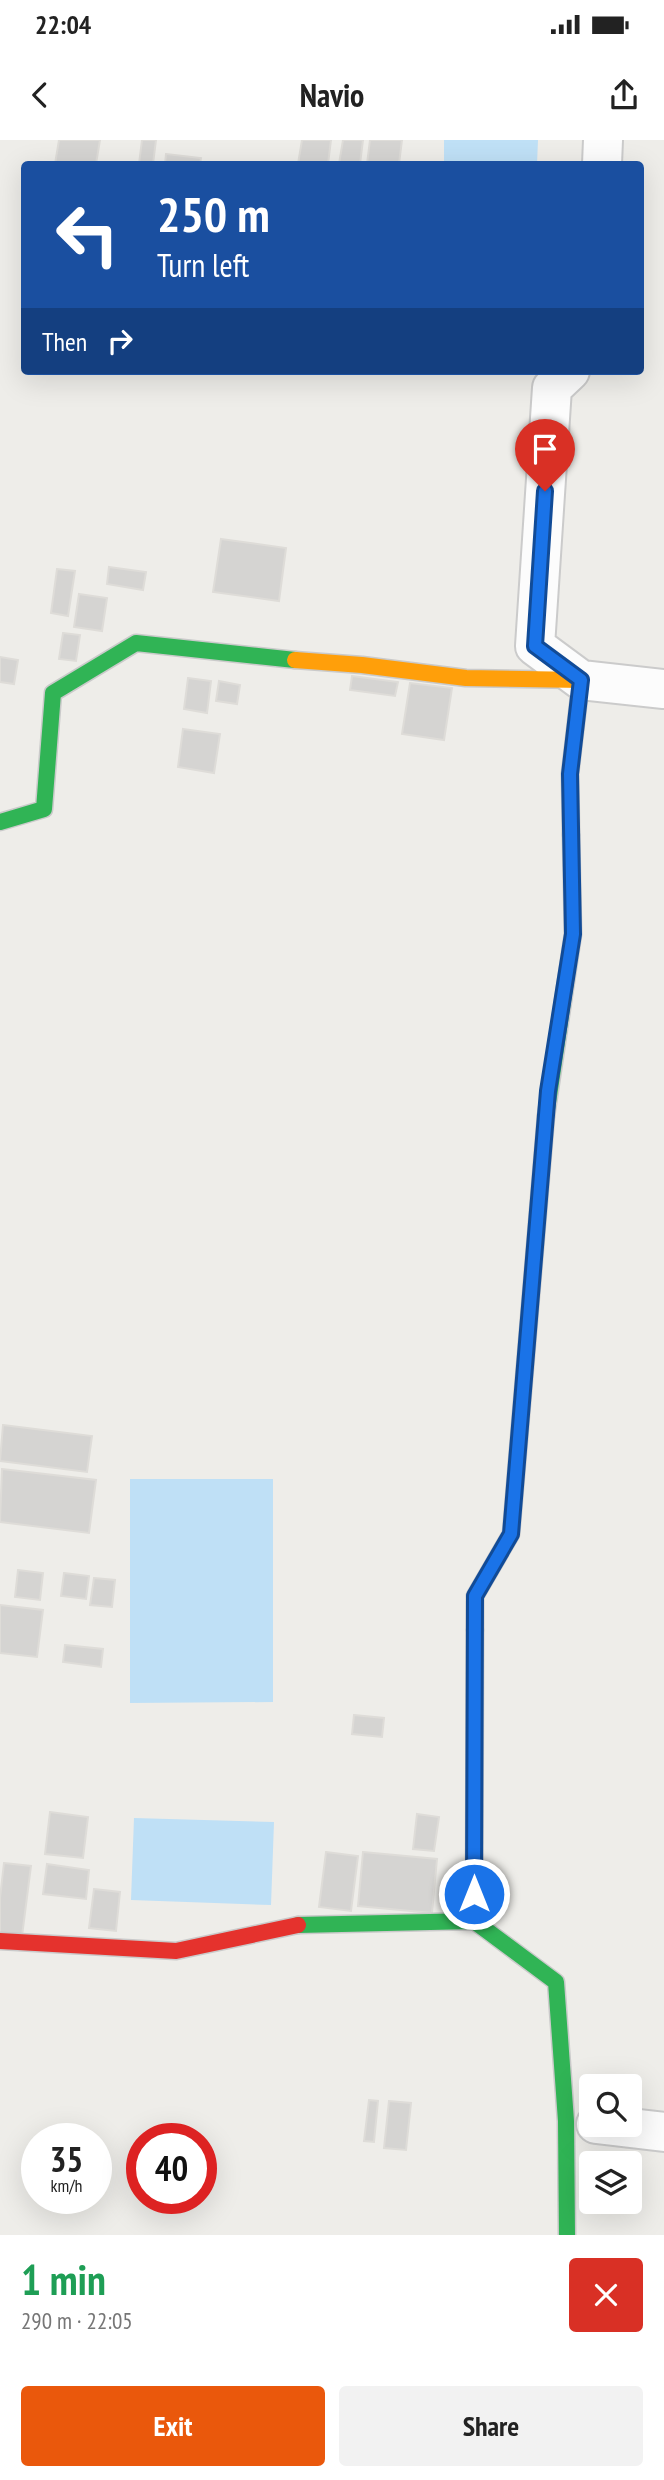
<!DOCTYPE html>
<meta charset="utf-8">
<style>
:root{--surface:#fff;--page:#f2f2f2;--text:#222;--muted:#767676;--accent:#ea580c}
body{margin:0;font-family:"PT Sans Narrow",sans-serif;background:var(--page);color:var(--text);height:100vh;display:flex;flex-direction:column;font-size:26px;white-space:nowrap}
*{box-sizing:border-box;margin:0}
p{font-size:23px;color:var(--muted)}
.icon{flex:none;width:38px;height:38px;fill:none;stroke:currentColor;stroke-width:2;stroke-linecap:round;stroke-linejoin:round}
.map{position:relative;height:2095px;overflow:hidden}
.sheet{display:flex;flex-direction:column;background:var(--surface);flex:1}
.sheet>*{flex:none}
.banner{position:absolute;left:21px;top:21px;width:623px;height:214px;border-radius:7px;box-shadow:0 7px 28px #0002;background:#1a4fa0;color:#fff;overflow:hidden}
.fabs{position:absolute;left:579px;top:1934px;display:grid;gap:14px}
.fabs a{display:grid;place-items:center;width:63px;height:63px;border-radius:7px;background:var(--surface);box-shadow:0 7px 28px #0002;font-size:35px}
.speed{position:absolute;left:21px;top:1983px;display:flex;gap:14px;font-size:35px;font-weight:700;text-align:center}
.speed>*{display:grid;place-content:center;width:91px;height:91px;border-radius:50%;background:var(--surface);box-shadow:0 7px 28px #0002;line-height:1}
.speed small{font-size:18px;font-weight:400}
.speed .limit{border:10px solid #d22;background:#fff;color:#111}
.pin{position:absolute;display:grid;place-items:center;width:60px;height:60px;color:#fff;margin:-72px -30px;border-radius:50% 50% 50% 0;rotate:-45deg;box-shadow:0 0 7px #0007}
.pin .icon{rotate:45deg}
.me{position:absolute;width:77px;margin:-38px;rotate:0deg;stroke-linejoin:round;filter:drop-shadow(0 0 5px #0008)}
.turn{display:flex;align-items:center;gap:24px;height:147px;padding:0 21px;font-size:32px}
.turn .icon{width:91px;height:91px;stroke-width:2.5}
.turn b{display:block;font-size:49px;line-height:60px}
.then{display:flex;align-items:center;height:66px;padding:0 21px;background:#0003;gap:14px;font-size:26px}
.round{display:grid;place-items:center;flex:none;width:74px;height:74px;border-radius:7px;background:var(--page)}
.summary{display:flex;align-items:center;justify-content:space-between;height:119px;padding:0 21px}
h1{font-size:42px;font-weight:800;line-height:52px;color:#1e9e55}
.primary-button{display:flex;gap:14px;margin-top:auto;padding:14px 21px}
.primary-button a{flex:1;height:80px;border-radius:7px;background:var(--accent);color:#fff;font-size:28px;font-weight:800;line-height:80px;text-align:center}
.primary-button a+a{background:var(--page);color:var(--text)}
.status{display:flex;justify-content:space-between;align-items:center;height:49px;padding:0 35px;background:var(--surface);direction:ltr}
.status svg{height:19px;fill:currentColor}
header{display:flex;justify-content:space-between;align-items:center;height:91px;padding:0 21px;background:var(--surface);font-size:32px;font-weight:800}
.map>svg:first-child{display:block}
.water{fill:#bfe0f6}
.building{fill:#d5d4d2;stroke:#dedcd8;stroke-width:2}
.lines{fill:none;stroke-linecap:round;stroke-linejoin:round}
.street-casing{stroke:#cbcbcb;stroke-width:42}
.fast-casing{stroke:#cacaca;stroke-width:19}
.slow-casing{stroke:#cacaca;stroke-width:19}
.jam-casing{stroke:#cacaca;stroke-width:19}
.street{stroke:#fcfcfc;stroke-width:38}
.fast{stroke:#30b455;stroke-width:16}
.slow{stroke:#ff9f0a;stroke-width:16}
.jam{stroke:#e5322d;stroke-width:16}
.route-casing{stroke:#114b97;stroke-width:18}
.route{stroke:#1a73e8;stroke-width:12}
</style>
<div class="status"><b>22:04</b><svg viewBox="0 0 49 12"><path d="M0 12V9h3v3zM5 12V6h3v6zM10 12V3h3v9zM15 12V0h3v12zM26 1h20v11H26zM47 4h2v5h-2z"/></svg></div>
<header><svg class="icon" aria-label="back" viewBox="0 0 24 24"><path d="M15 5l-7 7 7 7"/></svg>Navio<svg class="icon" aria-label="share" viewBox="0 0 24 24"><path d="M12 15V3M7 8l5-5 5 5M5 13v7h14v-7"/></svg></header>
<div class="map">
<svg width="664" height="2095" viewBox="0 0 664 2095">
<rect width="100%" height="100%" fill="#eeede9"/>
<g class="water">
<path d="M444 0H538L537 24H444Z"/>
<path d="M130 1339H273V1562L130 1563Z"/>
<path d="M134 1678 274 1682 271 1765 131 1760Z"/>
</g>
<g class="building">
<path d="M59 0H100L96 24H55Z"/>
<path d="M142 0H156L153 24H139Z"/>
<path d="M302 0H331L328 24H298Z"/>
<path d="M343 0H363L360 24H339Z"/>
<path d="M370 0H402L399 24H367Z"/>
<path d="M166 14 201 18 200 24H165Z"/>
<path d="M221 399 286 408 279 461 213 452Z"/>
<path d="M109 427 146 432 143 450 107 444Z"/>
<path d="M57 429 75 431 68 476 51 473Z"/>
<path d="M79 454 107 458 102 491 74 487Z"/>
<path d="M63 493 80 495 76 521 59 519Z"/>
<path d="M0 517 18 520 14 544 0 542Z"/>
<path d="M352 536 398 542 395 556 350 550Z"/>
<path d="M188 538 211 541 207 573 184 569Z"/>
<path d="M219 541 240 545 237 564 216 561Z"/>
<path d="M410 543 452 548 444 600 402 594Z"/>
<path d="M183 589 220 594 214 633 178 627Z"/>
<path d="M3 1285 92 1296 87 1332 0 1321Z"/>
<path d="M2 1329 96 1340 89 1393 0 1382Z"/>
<path d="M18 1430 43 1433 40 1460 15 1457Z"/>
<path d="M64 1433 89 1436 86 1459 61 1456Z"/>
<path d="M94 1438 115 1440 112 1467 90 1465Z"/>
<path d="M0 1465 43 1470 37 1517 0 1513Z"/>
<path d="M65 1505 103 1509 101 1527 63 1522Z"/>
<path d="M354 1575 384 1578 382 1597 352 1594Z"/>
<path d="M50 1672 88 1677 83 1718 45 1714Z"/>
<path d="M417 1674 439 1677 434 1711 413 1709Z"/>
<path d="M326 1712 358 1716 351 1771 319 1767Z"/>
<path d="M363 1712 437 1719 432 1773 358 1766Z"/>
<path d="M4 1723 31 1726 22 1796 0 1793V1758Z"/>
<path d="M47 1724 89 1730 86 1759 43 1754Z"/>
<path d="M94 1749 120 1752 116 1791 89 1788Z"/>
<path d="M369 1960 378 1961 374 2002 364 2001Z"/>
<path d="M389 1961 411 1963 406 2010 384 2008Z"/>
</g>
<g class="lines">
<g class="street-casing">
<g id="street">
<path d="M602 24 603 0"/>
<path d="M570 231 552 248 535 506 581 540 664 549"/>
<path d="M596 1984 664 1992"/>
</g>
</g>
<g class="fast-casing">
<g id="fast">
<path d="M0 682 44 669 53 553 136 503 295 520"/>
<path d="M546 976 573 794 571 695"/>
<path d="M298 1785 474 1781 556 1842 566 1981 567 2095"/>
</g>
</g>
<g class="slow-casing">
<g id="slow">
<path d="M295 520 362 525 466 538 581 540 570 634 571 695"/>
<path d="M475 1490V1456L511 1394 546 976"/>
</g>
</g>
<g class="jam-casing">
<g id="jam">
<path d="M474 1781 475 1490"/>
<path d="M0 1801 176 1811 298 1785"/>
</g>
</g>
<use href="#street" class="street"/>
<use href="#fast" class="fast"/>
<use href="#slow" class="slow"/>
<use href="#jam" class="jam"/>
</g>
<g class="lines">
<g class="route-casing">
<path id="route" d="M474 1754 475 1456 511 1394 548 951 573 794 570 634 581 540 535 506 545 351"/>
</g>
<use href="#route" class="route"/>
</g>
</svg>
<div class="fabs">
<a><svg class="icon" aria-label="search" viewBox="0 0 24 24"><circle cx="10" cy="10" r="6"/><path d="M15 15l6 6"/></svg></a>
<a><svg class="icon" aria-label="layers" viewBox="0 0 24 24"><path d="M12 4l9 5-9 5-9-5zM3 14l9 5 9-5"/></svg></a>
</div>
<div class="speed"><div>35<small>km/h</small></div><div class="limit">40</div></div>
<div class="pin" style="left:545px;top:351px;background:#d93025"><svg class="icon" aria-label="arrive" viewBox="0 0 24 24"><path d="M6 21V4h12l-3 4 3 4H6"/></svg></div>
<svg class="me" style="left:474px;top:1754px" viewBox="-20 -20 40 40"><circle r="17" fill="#1a73e8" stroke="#fff" stroke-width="3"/><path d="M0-11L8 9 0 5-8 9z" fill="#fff"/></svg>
<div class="banner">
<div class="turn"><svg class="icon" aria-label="left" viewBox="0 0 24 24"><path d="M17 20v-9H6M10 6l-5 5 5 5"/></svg><div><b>250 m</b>Turn left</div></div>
<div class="then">Then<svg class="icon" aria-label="right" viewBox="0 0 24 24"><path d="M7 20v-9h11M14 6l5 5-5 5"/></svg></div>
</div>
</div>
<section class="sheet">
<div class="summary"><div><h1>1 min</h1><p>290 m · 22:05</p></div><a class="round" style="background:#d93025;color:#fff"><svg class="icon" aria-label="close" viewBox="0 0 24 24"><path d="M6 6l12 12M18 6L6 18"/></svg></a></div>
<div class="primary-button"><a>Exit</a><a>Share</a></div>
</section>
